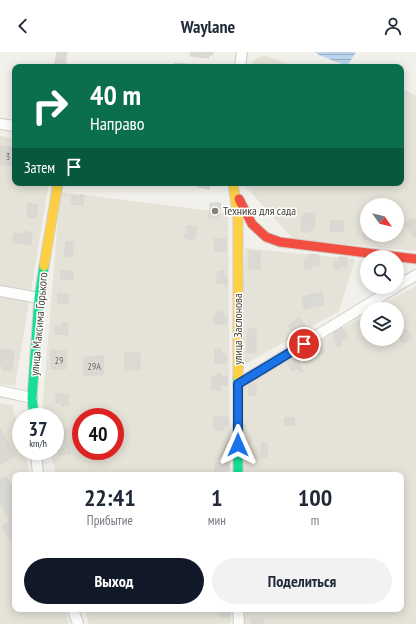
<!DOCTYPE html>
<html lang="ru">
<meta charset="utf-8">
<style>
:root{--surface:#fff;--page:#f2f2f3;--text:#1f2937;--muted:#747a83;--accent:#111827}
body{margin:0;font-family:"PT Sans Narrow",sans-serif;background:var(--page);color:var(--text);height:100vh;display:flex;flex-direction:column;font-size:15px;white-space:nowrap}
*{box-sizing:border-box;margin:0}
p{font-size:13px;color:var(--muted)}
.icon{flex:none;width:22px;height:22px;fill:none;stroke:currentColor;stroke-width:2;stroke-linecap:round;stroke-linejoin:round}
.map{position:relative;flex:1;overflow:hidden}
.side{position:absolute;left:12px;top:420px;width:392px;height:140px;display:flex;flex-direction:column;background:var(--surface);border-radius:8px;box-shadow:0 2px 10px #0003}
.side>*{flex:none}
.guide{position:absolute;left:12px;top:12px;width:392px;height:122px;border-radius:8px;box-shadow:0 2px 10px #0003;background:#0b6e4f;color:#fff;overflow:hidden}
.needle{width:26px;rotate:124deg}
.buttons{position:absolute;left:360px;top:146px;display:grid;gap:8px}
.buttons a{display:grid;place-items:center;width:44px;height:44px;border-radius:50%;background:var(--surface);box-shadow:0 2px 10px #0003;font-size:20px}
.speed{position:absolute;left:12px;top:356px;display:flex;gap:8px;font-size:20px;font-weight:700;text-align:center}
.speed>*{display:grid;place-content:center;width:52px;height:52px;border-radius:50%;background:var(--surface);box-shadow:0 2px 10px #0003;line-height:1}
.speed small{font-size:10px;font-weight:400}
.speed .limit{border:6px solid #d22;background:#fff;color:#111}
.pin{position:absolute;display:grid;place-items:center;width:34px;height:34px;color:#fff;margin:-17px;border:2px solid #fff;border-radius:50%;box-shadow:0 1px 4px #0007}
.me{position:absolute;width:44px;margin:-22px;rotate:0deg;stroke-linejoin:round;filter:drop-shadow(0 0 3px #0008)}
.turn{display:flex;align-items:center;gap:14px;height:84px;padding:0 12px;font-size:18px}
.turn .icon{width:52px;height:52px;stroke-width:2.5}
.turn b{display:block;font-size:28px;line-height:34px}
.then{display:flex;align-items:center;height:38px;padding:0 12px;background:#0003;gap:8px;font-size:15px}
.eta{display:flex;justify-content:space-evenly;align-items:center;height:68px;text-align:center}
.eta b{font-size:24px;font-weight:700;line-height:28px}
.primary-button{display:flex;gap:8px;margin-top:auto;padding:8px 12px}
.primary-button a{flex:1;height:46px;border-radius:24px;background:var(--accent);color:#fff;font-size:16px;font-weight:700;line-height:46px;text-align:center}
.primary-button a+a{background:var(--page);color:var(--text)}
header{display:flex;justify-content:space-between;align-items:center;height:52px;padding:0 12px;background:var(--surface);font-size:18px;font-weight:700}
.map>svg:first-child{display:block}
.residential{fill:#e5e2d8;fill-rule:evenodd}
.water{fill:url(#water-rules)}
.building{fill:#dbd9d4;stroke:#dad7d1}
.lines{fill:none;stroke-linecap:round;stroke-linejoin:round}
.street-casing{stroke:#cfcec9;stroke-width:12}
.fast-casing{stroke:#d0cec2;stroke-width:11}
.slow-casing{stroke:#d0cec2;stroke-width:11}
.jam-casing{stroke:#d0cec2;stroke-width:11}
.street{stroke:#fdfdfc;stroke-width:10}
.fast{stroke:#16e098;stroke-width:9}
.slow{stroke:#ffcf43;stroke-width:9}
.jam{stroke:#f24e42;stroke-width:9}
.route-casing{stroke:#114b97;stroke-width:10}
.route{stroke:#1a73e8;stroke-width:7}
.poi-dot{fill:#838076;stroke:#fff;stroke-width:1.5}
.labels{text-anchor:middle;stroke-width:3;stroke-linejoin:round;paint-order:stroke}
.number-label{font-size:10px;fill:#6e695f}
.poi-label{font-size:12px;fill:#484337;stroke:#fff;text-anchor:start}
.street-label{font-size:12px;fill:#484337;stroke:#fff}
</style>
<header><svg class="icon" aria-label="back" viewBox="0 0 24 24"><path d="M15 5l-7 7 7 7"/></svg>Waylane<svg class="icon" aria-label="person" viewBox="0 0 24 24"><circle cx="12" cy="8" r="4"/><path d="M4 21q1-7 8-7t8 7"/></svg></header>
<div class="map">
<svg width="416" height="572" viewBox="0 0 416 572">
<defs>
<pattern id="water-rules" width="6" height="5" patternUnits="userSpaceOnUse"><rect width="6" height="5" fill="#bcd5ef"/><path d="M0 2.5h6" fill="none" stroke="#9baec2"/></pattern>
</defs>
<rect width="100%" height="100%" fill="#f1f0eb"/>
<g class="residential">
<path d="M264 3 296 15H252L253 9Z"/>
<path d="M401 36 416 44V199L293 187 244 133V131H401ZM367 153H397V183H367Z"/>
<path d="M0 84 15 87V131H49L15 334 0 332Z"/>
<path d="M60 140 228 161 230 423H56L50 399H55V365H43L42 362ZM81 365H115V399H81Z"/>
<path d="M245 196 355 207 339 259 238 316Z"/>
<path d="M416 234V572H243V557H401V423H242V334L367 262V287H397V257H375Z"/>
<path d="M0 351 12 353 21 386V399H24L30 423H15V557H65L69 572H0Z"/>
<path d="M85 557H231V570L227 572H89Z"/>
</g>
<path class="water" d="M315 0H356L347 14 319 3Z"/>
<g class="building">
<path d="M57 0H67L65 11 68 12V15H54Z"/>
<path d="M191 0H213V3H209V6L190 4Z"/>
<path d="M174 11 196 13V15H174Z"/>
<path d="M0 94 15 96V114L0 112Z"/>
<path d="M199 131H210L209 137 198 135Z"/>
<path d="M80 143H84L83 153 71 152 72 144 80 145Z"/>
<path d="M28 151 38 153 36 166 27 165Z"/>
<path d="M210 151H221L219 167 209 166Z"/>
<path d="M305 161 315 162 314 176H311L310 180H301L302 164H305Z"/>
<path d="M414 166 416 170V186H415L405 172Z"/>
<path d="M331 168 344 169 343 180 330 179Z"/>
<path d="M187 174H196V186H193V188H188V186H184V182L187 181Z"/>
<path d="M365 176H367V183H377V189L363 187Z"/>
<path d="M23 179 32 181 31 193 12 190 14 181 22 182Z"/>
<path d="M214 187H226V199H215Z"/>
<path d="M66 189 74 190 72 205 64 204Z"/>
<rect x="249" y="199" width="11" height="18"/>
<path d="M309 202 319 203V214H312V217H304L305 208H308Z"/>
<path d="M339 205H347V215H339V217H334V209H339Z"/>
<path d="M61 218 73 219V228L61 227Z"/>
<path d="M219 219H224V225H227V234H225V231H217V221L219 222Z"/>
<path d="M322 240 324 252 304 257 302 245Z"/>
<path d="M58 241 69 242 68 252 57 251Z"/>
<path d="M217 259H221V261H224V266H227V272H214V262H217Z"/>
<path d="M367 263V278L360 267Z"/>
<path d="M299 265 309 279 298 287 288 274Z"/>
<path d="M62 271H68V283L55 282V274H62Z"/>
<path d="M342 275 348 285 341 289 342 292 338 295 333 286 336 285 333 280Z"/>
<path d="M248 277H256V301H247V281L248 280Z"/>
<path d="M406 277 412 287 403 291 398 282Z"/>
<path d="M319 290 325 300 317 304 311 293Z"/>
<path d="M0 297 14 299 12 319 3 318V314H0Z"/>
<path d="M215 297H221V302H226V311H215Z"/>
<path d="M51 298 66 299V317H51Z"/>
<rect x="125" y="301" width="15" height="17"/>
<path d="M104 304 103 323H84V305Z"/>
<path d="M295 304 303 319 300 320 298 316 292 319 286 308Z"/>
<path d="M221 321V325L227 324 228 333H220L221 338H212V325H217V322Z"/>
<rect x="249" y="332" width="7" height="11"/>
<path d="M56 342H68V354H62L61 351H56Z"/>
<path d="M214 365H228V374H223V378H214Z"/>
<path d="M294 365 295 373H285L284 366Z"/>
<path d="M0 376 15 404 0 413Z"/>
<path d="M57 377H66L67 394H70V402L58 403V395L55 394V386H58Z"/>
<rect x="261" y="391" width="6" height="14"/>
<path d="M215 411H229L230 418H225V423H215Z"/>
<path d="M6 424 15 440V496L2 474 11 469 0 451V428Z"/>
<path d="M88 557H98L89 560Z"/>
<path d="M220 557H230L231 564 220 565Z"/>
<rect x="251" y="567" width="12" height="5"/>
</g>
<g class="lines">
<g class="street-casing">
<g id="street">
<path d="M240 15 242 0"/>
<path d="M0 72 15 74"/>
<path d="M397 234 416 223"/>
<path d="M0 239 39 246"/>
<path d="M238 332 396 235"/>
<path d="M0 339 32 346"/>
<path d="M36 399 38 423"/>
<path d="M73 557 78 572"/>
<path d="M238 557 239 572"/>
</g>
</g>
<g class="fast-casing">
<g id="fast">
<path d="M238 325V423"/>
<path d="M34 365 32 346 39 246 44 214"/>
</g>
</g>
<g class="slow-casing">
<g id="slow">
<path d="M233 131 238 167V325"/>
<path d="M44 214 58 131"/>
</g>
</g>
<g class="jam-casing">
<path id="jam" d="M239 147 252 172 266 185 280 190 416 207"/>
</g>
<use href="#street" class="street"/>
<use href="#fast" class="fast"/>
<use href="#slow" class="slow"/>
<use href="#jam" class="jam"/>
</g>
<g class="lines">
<g class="route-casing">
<path id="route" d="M238 393V332L304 292"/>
</g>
<use href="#route" class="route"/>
</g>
<circle class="poi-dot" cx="215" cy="159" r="4"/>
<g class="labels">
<g class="number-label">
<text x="8" y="108">3</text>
<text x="59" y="312">29</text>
<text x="94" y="318">29А</text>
</g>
<g class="poi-label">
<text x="223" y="163">Техника для сада</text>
</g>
<g class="street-label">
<text transform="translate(39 272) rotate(-85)" y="4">улица Максима Горького</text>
<text transform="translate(238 277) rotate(-90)" y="4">улица Заслонова</text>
</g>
</g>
</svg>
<div class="buttons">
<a><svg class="needle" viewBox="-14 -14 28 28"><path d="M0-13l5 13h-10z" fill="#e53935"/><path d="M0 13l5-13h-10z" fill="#747a83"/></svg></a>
<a><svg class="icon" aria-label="search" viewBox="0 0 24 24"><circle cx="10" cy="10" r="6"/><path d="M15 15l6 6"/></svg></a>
<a><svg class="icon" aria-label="layers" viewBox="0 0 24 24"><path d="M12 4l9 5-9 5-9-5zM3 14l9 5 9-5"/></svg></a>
</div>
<div class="speed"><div>37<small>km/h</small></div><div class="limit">40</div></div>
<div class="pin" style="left:304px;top:292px;background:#d93025"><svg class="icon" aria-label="arrive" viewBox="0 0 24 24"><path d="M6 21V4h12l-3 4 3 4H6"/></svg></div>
<svg class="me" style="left:238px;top:393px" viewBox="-20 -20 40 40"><path d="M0-17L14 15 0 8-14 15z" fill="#1a73e8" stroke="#fff" stroke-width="4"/></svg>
<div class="guide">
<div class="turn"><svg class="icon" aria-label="right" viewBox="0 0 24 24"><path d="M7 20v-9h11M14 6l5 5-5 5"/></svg><div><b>40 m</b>Направо</div></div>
<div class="then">Затем<svg class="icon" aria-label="arrive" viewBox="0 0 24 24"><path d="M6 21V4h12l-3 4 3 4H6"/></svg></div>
</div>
<section class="side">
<div class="eta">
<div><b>22:41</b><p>Прибытие</p></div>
<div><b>1</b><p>мин</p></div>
<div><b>100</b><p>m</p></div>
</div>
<div class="primary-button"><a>Выход</a><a>Поделиться</a></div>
</section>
</div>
